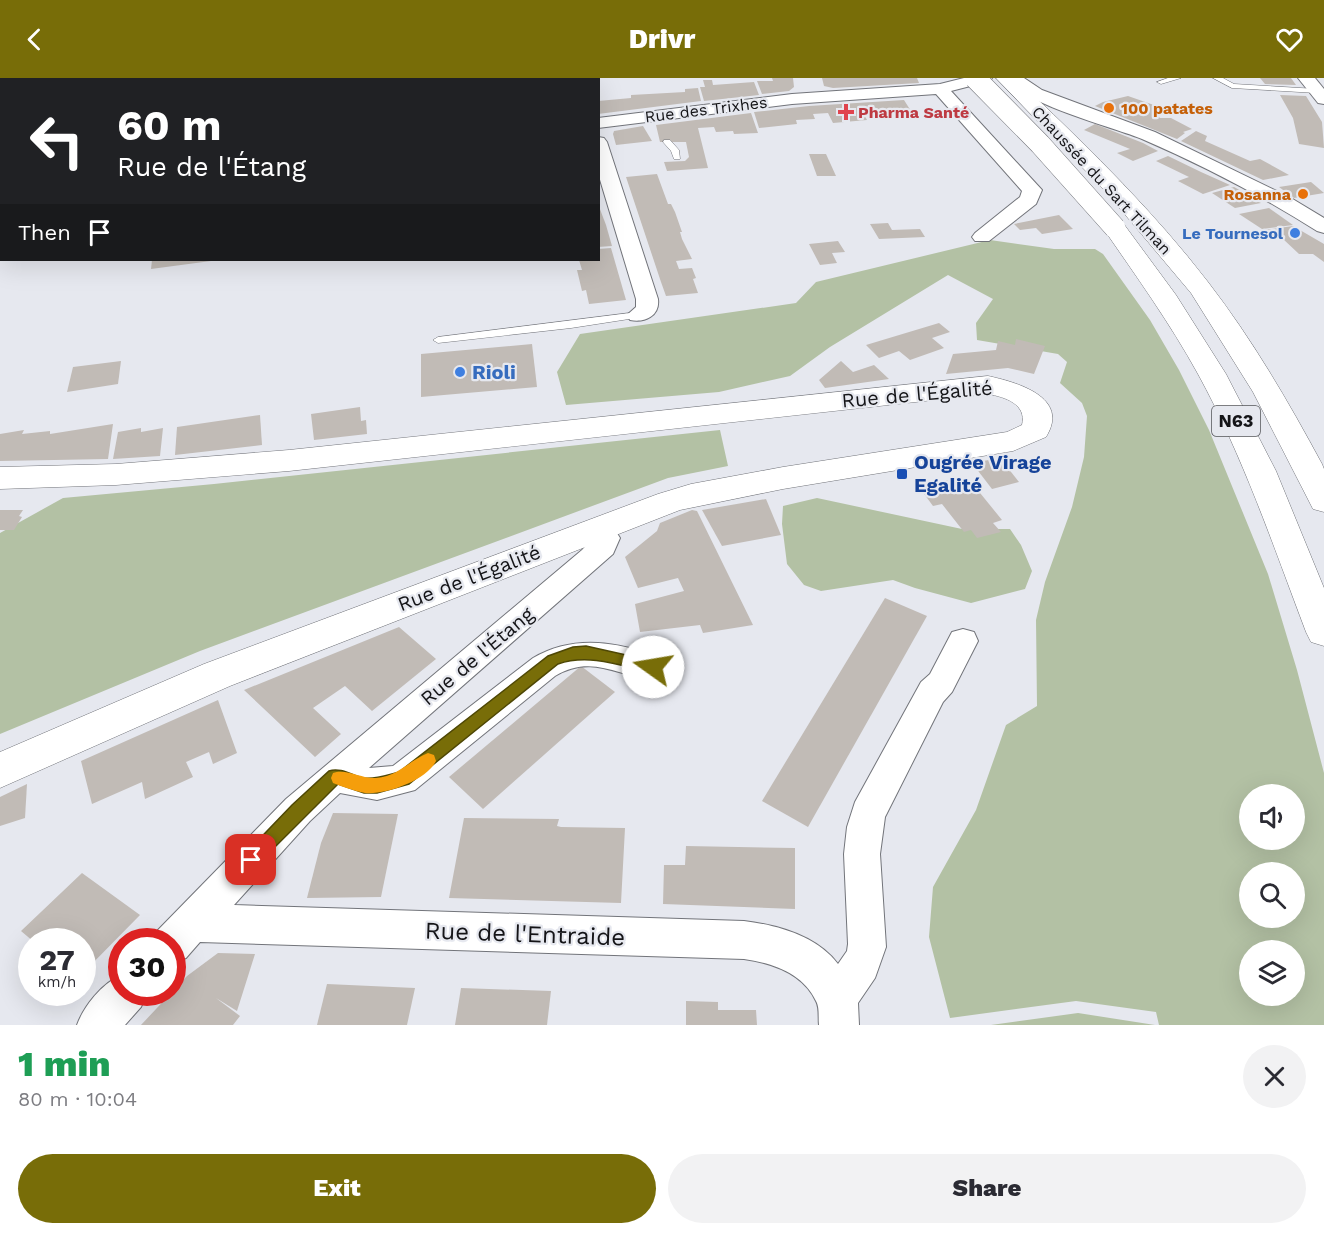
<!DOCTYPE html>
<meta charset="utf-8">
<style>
:root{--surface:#fff;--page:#f2f2f3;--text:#2b2b33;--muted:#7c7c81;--accent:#786d08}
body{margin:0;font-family:"Work Sans",sans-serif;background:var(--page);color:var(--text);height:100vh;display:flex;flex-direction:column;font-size:22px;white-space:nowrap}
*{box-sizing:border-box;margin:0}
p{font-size:20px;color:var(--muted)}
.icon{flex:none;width:33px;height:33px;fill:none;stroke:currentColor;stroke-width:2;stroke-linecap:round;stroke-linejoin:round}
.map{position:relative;height:947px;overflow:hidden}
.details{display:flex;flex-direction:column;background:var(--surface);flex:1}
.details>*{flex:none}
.top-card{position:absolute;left:0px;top:0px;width:600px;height:183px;box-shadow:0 6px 24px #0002;background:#202124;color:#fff;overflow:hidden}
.fabs{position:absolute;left:1239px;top:706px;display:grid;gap:12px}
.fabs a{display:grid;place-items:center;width:66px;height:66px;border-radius:50%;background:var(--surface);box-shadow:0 6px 24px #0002;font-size:30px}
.speed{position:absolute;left:18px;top:850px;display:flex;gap:12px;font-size:30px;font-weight:700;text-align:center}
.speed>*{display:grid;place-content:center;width:78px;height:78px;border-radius:50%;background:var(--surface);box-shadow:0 6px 24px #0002;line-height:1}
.speed small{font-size:15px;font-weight:400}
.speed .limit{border:9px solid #d22;background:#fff;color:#111}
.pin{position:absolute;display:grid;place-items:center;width:51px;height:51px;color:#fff;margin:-26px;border-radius:12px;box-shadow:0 3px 9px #0006}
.me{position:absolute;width:66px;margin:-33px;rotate:283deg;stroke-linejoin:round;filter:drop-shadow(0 0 4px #0008)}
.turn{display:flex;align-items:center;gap:21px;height:126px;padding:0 18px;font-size:27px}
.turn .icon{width:78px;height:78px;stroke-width:2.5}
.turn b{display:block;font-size:42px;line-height:51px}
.then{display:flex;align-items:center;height:57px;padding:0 18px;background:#0003;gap:12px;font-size:22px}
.round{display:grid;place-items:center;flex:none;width:63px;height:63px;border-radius:32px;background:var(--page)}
.summary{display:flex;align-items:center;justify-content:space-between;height:102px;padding:0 18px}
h1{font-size:36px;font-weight:800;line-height:45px;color:#1e9e55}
.primary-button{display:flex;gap:12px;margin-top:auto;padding:12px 18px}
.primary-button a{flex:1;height:69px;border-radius:36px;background:var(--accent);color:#fff;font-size:24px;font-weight:800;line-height:69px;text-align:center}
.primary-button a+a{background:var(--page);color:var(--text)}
header{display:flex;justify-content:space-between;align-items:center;height:78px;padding:0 18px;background:var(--accent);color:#fff;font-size:27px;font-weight:800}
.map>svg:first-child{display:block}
.green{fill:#b3c1a4;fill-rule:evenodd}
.building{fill:#c1bbb6}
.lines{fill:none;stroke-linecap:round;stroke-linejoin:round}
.service-casing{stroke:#72747a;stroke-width:1}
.minor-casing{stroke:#72747a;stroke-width:2}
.tertiary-casing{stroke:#72747a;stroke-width:1}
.trunk-casing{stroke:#72747a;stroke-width:1}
.service{fill:#fff;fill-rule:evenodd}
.minor{fill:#fff;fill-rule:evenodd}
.tertiary{fill:#fff;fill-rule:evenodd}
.trunk{fill:#fff;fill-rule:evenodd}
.trunk-bridge-casing{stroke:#72747a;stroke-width:22;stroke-linecap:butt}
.trunk-bridge{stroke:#fff;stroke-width:21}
.route{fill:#786d08;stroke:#4e4705;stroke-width:1.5}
.slow{fill:#f59e0b}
.food-dot{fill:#e8710a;stroke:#e6e8ef;stroke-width:2}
.health-dot{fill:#e0444e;stroke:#e6e8ef;stroke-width:2}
.shop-dot{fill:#3f7fe0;stroke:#e6e8ef;stroke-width:2}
.transit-dot{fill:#1a4fb4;stroke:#e6e8ef;stroke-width:2}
.labels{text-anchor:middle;stroke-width:4.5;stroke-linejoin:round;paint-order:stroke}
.far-food-label{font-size:16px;font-weight:bold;fill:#c56008;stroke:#e6e8ef;text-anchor:start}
.far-street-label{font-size:16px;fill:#141417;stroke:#e6e8ef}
.far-health-label{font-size:16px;font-weight:bold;fill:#be3a42;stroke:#e6e8ef;text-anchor:start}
.far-shop-label{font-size:16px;font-weight:bold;fill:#366cbe;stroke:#e6e8ef;text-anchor:end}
.shield{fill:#e6e8ef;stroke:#535458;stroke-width:1.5}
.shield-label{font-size:18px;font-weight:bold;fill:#141417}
.shop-label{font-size:20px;font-weight:bold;fill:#366cbe;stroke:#e6e8ef;text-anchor:start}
.street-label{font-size:20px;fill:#141417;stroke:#e6e8ef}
.transit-label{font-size:20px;font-weight:bold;fill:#164399;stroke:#e6e8ef;text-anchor:start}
.near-street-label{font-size:24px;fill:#141417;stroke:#e6e8ef}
</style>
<header><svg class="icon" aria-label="back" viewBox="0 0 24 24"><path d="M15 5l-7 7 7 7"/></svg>Drivr<svg class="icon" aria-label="heart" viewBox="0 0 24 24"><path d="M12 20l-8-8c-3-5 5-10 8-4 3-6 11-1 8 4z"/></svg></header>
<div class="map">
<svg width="1324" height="947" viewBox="0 0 1324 947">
<rect width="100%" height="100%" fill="#e6e8ef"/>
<g class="green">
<path d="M990 162 1054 171H1095L1103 176 1150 242 1179 292 1209 352 1268 496 1297 592 1324 695V947H1159L1156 934 1076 923 950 940 929 859 933 809 976 732 1006 647 1037 628 1036 542 1045 504 1072 429 1084 379 1087 338 1082 325 1060 305 1067 284 1058 276 977 262 976 245 993 221 948 197 830 269 790 298 719 314 566 327 557 294 580 256 796 225 816 204ZM1250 717H1294V762H1250ZM1250 795H1294V840H1250ZM1250 873H1294V918H1250Z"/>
<path d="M720 352 728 388 668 400 200 573 0 656V455L63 420 214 406Z"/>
<path d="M817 420 962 451H1010L1021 467 1032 493 1025 511 971 525 915 510 893 502 821 513 804 507 787 486 782 446 783 428Z"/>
<path d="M1078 935 1155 947H991Z"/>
</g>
<g class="building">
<path d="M772 0H793L794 9 789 13 762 16 757 3H773Z"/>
<path d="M822 0H917L919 5 833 10 824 8Z"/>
<path d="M1260 0H1291L1296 7 1265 6Z"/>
<path d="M703 2H712L713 7 754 4 759 17 704 23 700 9H705Z"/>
<path d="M698 10 701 23 598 36V23L631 20V17L685 14V11Z"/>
<path d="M1280 17 1306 18 1322 44 1324 70 1299 66 1293 40Z"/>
<path d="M1128 18 1171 33 1155 35 1160 40H1171L1192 51 1183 54 1185 55 1177 61 1095 28 1103 24Z"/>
<path d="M904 22 916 41 901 42 896 34 865 36 862 32 867 42 833 45 828 35 813 36 815 41 796 42 797 46 759 50 754 34 809 28Z"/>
<path d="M751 35 758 55 734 56 733 53 716 54 714 49 698 50 708 90 667 93 664 84 685 83 689 79 686 64H660L656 47Z"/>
<path d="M1095 46 1143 65 1158 73 1133 83 1117 75 1130 71 1084 52Z"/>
<path d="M643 48 652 63 616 67 613 56 614 53Z"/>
<path d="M1196 53 1207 58 1205 63 1250 83 1260 81 1289 97 1263 102 1181 63Z"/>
<path d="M809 76H826L836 98H817Z"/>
<path d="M1168 78 1201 94 1230 107 1203 116 1178 103 1189 99 1156 83Z"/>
<path d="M657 96 668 126H671L675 134 682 154H680L682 161 692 181 676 183 679 191 692 190 696 200 693 201 698 215 666 218 661 204 626 99Z"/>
<path d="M1311 104 1324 115 1294 120 1279 109Z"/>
<path d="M1234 109 1247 116 1261 125 1235 130 1212 115Z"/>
<path d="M598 126 606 147 612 168 598 169Z"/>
<path d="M1269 130 1293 147 1262 151 1239 136Z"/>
<path d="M1059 137 1073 151 1042 156 1036 150 1020 152 1014 146Z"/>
<path d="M888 145 892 152 920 151 925 159 879 161 870 146Z"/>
<path d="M1293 148 1324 166V184L1313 176H1299L1282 160 1269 162 1258 153Z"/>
<path d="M838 163 845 174 832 175 837 185 820 187 809 166Z"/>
<path d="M611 170 626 222 589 226 586 212 582 213 577 192H582L579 182H598V171Z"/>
<path d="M152 182H211V183L151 191Z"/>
<path d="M939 245 950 254 932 260 944 270 910 282 899 273 879 280 866 267Z"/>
<path d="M1016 261 1045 268 1034 296 1008 290 946 296 953 276 996 272 998 263 1015 267Z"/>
<path d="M532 266 537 309 421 319V276Z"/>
<path d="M121 283 118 306 67 314 73 289Z"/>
<path d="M841 283 853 294 874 287 889 301 825 310 819 302Z"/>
<path d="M360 329 361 343 366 342 367 356 314 362 311 336Z"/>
<path d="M260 337 262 367 175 377 177 349Z"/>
<path d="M113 346 108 381 0 383V356L24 352 22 356 50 353V356Z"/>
<path d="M141 350V354L163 350 160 378 113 381 118 354Z"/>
<path d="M1000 380 1019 404 992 411 972 385Z"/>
<path d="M947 402 957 415 976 410 1002 442 993 445 1001 454 977 460 971 452 964 454 942 426 933 428 919 409Z"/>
<path d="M766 421 781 457 722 468 702 432Z"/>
<path d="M0 432H23L19 438 22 439 14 452H0Z"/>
<path d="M692 432 697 433 753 547 703 555 700 547 640 554 635 526 684 513 678 500 638 510 625 479 657 453 660 445Z"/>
<path d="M885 520 927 538 808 749 762 723Z"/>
<path d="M399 549 436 581 372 633 345 608 313 630 341 656 315 679 244 612Z"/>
<path d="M581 588 615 614 483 731 449 699Z"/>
<path d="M218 622 237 675 213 686 209 674 186 684 193 699 145 721 142 704 92 726 81 683Z"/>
<path d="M27 706 25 740 0 748V719Z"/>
<path d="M333 735 398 736 381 819 307 820 321 765Z"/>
<path d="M464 740 559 741 557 748 561 749 625 750 621 825 449 820Z"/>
<path d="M686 768 795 770V831L663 826 664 787H685Z"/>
<path d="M82 795 140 837 82 896V864H34L21 853Z"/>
<path d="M218 875 255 876 237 933 216 920 240 938 233 947H141L187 898Z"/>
<path d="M327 906 415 910 407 947H317Z"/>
<path d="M461 910 551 913 547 947H455Z"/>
<path d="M686 923 718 924V932H756L757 947H686Z"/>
</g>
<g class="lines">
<g class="service-casing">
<g id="service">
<path d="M1168 0H1181L1161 6 1157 4Z"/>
<path d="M1213 0H1223L1234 6 1317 11 1321 13 1317 15 1232 10Z"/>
<path d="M664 62H670L679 72 680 81H674L671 73 663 64Z"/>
<path d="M638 234 643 237 642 239 571 250 438 265 433 262 438 259Z"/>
</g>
</g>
<g class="minor-casing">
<g id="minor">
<rect x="252" y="0" width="16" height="2"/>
<path d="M964 0H992L990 3 951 13 1042 112 1036 126 989 163H975L972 159 975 155 1020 119 1022 113 936 16 792 26 598 50V40L792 16 940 6Z"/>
<path d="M1005 0H1024L1042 12 1155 54 1291 120 1324 140V155L1317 153C1262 118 1202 87 1142 61 1109 48 1025 27 1005 0Z"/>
<path d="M1298 0H1315L1324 11V26L1318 25Z"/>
<path d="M598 59 604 60 607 64 658 221C660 238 645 245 630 242L627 237 636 229V221L598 95Z"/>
<rect x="0" y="146" width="2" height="12"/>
<path d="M600 441 610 444 620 460 613 476 369 690 393 688 533 580C576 555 619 565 664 580L669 589 664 598C630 610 599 571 555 598L415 712 377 722 340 715 310 743 234 827 744 843C777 847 817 858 838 886L847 873 848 866 844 776 847 749 855 724 921 604 930 596 952 554 963 551 974 554 978 563 952 614 943 624 885 739 880 776 886 869 875 900 858 925 859 947H819C818 940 820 930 816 923 803 895 772 885 744 881L200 864 186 880 172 885V864H153L158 852 286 721 582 472 592 461 586 451 590 444Z"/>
<path d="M122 897V915H147L141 929 125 947H77C84 928 102 905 122 897Z"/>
</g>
</g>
<g class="tertiary-casing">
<path id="tertiary" d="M988 298C1016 304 1071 319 1046 359L1013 373 783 411 680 432 230 608 0 710V674L204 586 658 416 691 406 783 389 1007 354 1022 347C1027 326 1005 319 988 316L289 393 116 407 0 411V389L116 386 289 372Z"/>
</g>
<g class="trunk-casing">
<g id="trunk">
<path d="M996 0H1016L1030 14C1093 74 1155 135 1208 204 1252 261 1288 323 1322 386L1324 391V434L1313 431 1253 314 1191 215 1106 114Z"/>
<path d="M1115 143 1123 145 1176 217 1226 296 1276 393 1324 510V568L1311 564 1306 554C1273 467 1243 378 1198 296 1170 245 1136 198 1103 150L1107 145Z"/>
</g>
</g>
<use href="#service" class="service"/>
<use href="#minor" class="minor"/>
<use href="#tertiary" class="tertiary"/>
<use href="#trunk" class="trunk"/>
<g class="trunk-bridge-casing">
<path id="trunk-bridge" d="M975 0 1040 66 1115 150"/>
</g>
<use href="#trunk-bridge" class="trunk-bridge"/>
</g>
<path class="route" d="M586 568 653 583 659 584 661 589 659 593 653 595C622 588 589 575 558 586L409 706 377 715H364L338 706 257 787 251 790 245 787 242 782 245 776 292 727 329 693C340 689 352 697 363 700 375 702 387 697 399 694L548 578 573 569Z"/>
<path class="slow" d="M428 675 434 677 436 683C427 702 386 717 365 715 355 713 343 709 333 705L331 700 333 695C346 690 362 701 376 700 399 698 408 683 428 675Z"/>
<g class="food-dot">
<circle cx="1109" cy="30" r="6"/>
<circle cx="1303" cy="116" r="6"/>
</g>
<path class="health-dot" d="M843 25h6v6h6v6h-6v6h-6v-6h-6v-6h6z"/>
<g class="shop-dot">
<circle cx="1295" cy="155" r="6"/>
<circle cx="460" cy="294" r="6"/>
</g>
<rect class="transit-dot" x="896" y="390" width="12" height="12" rx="3"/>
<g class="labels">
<g class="far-food-label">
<text x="1121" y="36">100 patates</text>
<text x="1291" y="122" text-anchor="end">Rosanna</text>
</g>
<g class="far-street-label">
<text transform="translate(706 31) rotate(-7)" y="6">Rue des Trixhes</text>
<text transform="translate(1102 102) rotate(47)" y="6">Chaussée du Sart Tilman</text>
</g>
<g class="far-health-label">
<text x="858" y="40">Pharma Santé</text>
</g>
<g class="far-shop-label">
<text x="1283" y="161">Le Tournesol</text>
</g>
<rect class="shield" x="1212" y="328" width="48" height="30" rx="4.5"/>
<g class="shield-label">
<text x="1236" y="349">N63</text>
</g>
<g class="shop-label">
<text x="472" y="301">Rioli</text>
</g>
<g class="street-label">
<text transform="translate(917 316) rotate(-5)" y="7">Rue de l'Égalité</text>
<text transform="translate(469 500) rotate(-21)" y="7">Rue de l'Égalité</text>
<text transform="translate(477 578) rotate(-40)" y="7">Rue de l'Étang</text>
</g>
<g class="transit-label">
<text x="914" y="391">Ougrée Virage<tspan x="914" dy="23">Egalité</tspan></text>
</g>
<g class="near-street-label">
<text transform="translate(525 856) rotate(2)" y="8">Rue de l'Entraide</text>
</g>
</g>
</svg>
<div class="fabs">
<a><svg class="icon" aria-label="sound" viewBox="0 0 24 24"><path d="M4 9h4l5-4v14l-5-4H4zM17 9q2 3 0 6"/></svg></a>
<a><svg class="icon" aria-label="search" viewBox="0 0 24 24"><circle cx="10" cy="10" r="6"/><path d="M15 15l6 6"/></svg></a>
<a><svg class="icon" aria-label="layers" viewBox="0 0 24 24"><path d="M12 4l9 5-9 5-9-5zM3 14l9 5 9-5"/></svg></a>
</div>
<div class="speed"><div>27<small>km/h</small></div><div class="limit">30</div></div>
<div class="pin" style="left:251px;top:782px;background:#d93025"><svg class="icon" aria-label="arrive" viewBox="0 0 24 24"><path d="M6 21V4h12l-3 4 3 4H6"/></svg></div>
<svg class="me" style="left:653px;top:589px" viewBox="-20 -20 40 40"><circle r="19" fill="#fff"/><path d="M0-13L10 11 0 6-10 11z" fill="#786d08"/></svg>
<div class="top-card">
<div class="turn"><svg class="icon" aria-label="left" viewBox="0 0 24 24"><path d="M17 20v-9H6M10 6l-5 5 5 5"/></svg><div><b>60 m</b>Rue de l'Étang</div></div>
<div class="then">Then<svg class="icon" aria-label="arrive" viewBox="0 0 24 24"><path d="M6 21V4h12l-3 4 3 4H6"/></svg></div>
</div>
</div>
<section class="details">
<div class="summary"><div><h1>1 min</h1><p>80 m · 10:04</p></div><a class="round"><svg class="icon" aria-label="close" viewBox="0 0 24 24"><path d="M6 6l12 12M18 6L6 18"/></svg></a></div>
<div class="primary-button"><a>Exit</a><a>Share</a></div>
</section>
